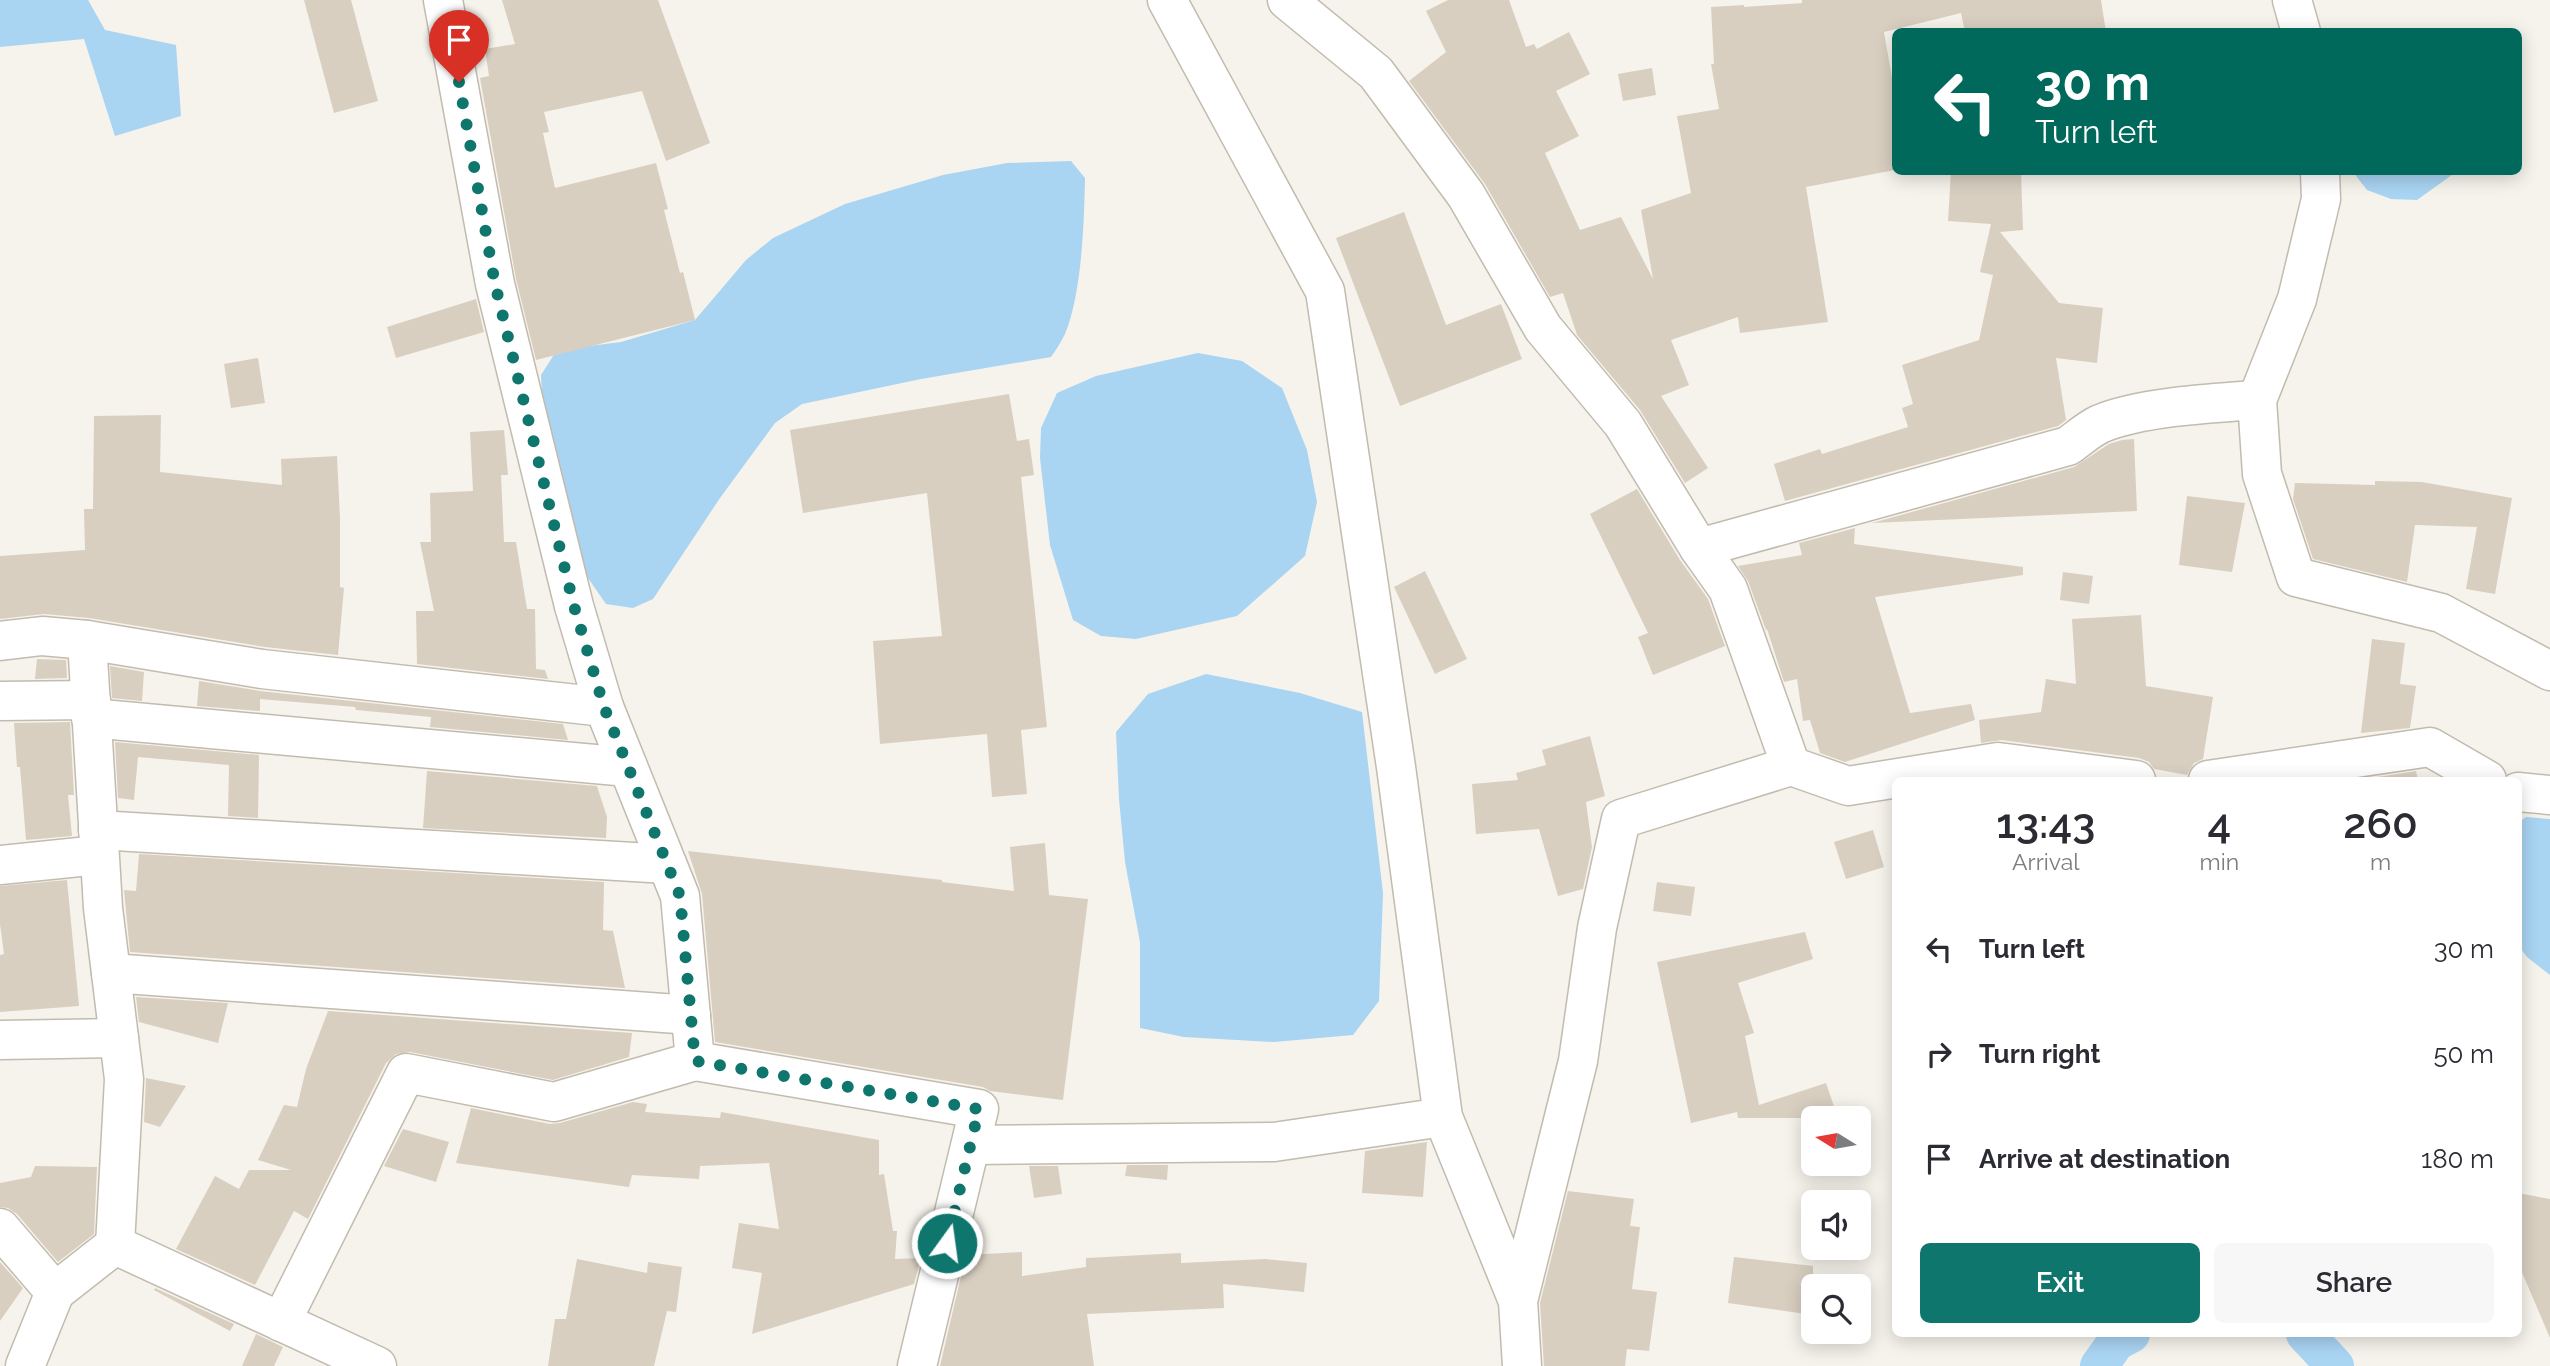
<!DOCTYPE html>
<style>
:root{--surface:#fff;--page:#f7f7f7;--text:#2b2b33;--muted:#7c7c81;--accent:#0f766e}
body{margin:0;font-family:Raleway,sans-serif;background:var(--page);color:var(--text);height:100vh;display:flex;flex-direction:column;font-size:26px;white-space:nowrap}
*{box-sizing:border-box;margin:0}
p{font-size:23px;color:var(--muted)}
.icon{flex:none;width:38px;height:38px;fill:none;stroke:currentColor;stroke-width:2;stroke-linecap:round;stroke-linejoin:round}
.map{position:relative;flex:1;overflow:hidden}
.panel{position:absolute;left:1892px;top:777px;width:630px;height:560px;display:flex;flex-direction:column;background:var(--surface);border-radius:10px;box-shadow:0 4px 18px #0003}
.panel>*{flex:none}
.top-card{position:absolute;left:1892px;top:28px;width:630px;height:147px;border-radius:10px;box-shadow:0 4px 18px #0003;background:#00695c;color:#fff;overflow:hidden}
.needle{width:46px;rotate:281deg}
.fabs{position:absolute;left:1801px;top:1106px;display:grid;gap:14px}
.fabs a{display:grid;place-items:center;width:70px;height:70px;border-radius:10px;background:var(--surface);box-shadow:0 4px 18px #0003;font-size:35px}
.pin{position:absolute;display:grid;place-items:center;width:60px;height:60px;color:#fff;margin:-72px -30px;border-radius:50% 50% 50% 0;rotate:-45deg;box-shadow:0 0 7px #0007}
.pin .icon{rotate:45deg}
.me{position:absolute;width:77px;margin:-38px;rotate:14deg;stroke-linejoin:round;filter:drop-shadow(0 0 5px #0008)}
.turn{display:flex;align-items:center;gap:24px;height:147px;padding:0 28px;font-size:32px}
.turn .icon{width:91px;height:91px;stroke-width:2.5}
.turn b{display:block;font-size:49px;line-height:60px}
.eta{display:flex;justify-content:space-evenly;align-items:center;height:119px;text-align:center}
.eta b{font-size:42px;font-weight:600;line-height:49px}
.cta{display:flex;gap:14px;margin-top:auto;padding:14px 28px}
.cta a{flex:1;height:80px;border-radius:10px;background:var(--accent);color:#fff;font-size:28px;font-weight:600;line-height:80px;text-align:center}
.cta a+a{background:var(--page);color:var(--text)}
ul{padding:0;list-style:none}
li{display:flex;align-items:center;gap:21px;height:105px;padding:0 28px}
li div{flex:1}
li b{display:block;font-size:26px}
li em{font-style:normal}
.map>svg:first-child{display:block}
.water{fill:#a9d4f2}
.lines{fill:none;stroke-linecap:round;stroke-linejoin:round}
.canal{stroke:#a9d4f2;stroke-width:38}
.building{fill:#d8cfc1}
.minor-casing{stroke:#c2bbae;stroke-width:41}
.minor{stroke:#fff;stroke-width:38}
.route{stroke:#0f766e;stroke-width:12;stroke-dasharray:0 21.6}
</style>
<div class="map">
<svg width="2550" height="1366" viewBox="0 0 2550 1366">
<rect width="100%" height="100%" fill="#f6f3ec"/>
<g class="water">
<path d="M0 0H88L105 30 176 45 181 116 115 136 84 39 0 47Z"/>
<path d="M1071 161 1085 178C1084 223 1082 293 1065 334 1061 342 1056 350 1051 357L921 379 802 404 775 423 720 498 653 599 633 608 606 604 588 578 565 525 543 416 541 375 557 350 621 342 695 320 746 260 773 238 845 204 943 175 1007 163Z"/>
<path d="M2353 172H2456L2417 200 2391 199 2367 190Z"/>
<path d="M1198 353 1242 361 1282 388 1307 450 1317 502 1305 556 1237 616 1136 639 1101 636 1073 620 1050 545 1040 458 1041 428 1057 393 1096 376Z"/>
<path d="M1206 674 1300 693 1362 712 1383 893 1379 1001 1353 1035 1274 1042 1184 1037 1140 1028V942L1125 862 1119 799 1116 732 1148 694Z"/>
<path d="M2526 817 2550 819V975L2527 957 2518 945V823Z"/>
</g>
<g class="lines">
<g class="canal">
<path d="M2305 1334 2335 1366"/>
<path d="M2099 1366 2116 1342 2131 1334"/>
</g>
</g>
<g class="building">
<path d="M304 0H351L378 101 334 113Z"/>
<path d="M502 0H658L710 143 666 161 642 91 544 112 549 132 543 133 555 188 656 163 668 209 664 210 680 273 683 272 695 320 536 360 516 279 480 78 489 76 485 49 515 44Z"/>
<path d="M1448 0H1509L1526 47 1534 44 1537 49 1569 32 1590 74 1556 91 1579 136 1545 153 1580 230 1621 217 1653 279 1641 210 1691 193 1677 116 1719 109 1711 64H1714L1711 7 1744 5V7L1802 3V0H2101L2106 32H1965L1961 13 1884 32 1895 95V170L1806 187 1828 322 1740 333 1738 317 1671 340 1689 385 1661 396 1708 468 1685 483 1640 410 1577 335 1563 293 1550 297 1485 184 1409 81 1446 52 1426 11Z"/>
<path d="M1652 68 1656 95 1623 101 1618 74Z"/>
<path d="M1951 172H2021L2023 230 2000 232 2059 303 2103 308 2097 363 2056 358 2066 420 2058 426 1785 501 1774 464 1820 449 1822 454 1908 427 1902 408 1913 404 1902 365 1979 340 1993 275 1980 272 1991 224 1948 221Z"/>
<path d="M1404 212 1446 325 1501 304 1522 359 1400 406 1336 238Z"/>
<path d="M476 299 484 332 396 358 387 327Z"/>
<path d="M258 358 265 403 231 408 224 364Z"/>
<path d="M1009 394 1017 441 1029 439 1034 475 1021 477 1047 727 1021 730 1027 794 992 797 987 734 880 744 873 641 942 636 927 493 803 513 790 430Z"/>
<path d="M161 415 160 472 282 485 281 459 337 456 340 518V587L344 588 338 655 265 647 89 618 44 614 0 619V556L85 550 84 509H93L94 416Z"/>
<path d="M504 430 508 475H501L504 542H516L527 609H535L536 669 545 670 548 679 417 664 416 611H434L420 542H431L430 493 473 491 470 432Z"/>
<path d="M2134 439 2137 511 1872 523 2074 467 2109 444 2122 440Z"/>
<path d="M2375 481 2422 482 2512 498 2495 594 2466 589 2477 527 2415 525 2407 582 2313 559 2293 499 2295 483 2375 485Z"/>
<path d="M1637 489 1680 560 1708 599 1725 646 1653 675 1638 637 1648 633 1590 514Z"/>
<path d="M2187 496 2245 503 2232 572 2179 565Z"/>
<path d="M1855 528 1854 544 2023 567V575L1875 597 1910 713 1971 704 1975 720 1845 762 1820 753 1810 720 1803 721 1797 679 1784 682 1767 629 1766 630 1748 581 1738 566 1802 555 1799 543Z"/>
<path d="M1425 571 1467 659 1435 674 1394 587Z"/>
<path d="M2063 572 2093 576 2089 604 2060 600Z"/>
<path d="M2141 615 2146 686 2213 697 2203 759 2194 763 2187 775 2154 769 2149 762 2139 758 2001 740 1981 743 1979 720 2041 712 2046 679 2076 684 2072 619Z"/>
<path d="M2372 639 2405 643 2400 684 2416 686 2410 728 2361 733Z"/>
<path d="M37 659 66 660 67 678 35 679Z"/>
<path d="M110 666 144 672 142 701 112 698Z"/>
<path d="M199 681 260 691 563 724 568 740 430 727 431 717 356 710 355 707 260 699V711L197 706Z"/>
<path d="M70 722 74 795H68L72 836 26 840 20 767H17L14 723Z"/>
<path d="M1590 736 1605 796 1586 802 1592 847 1583 889 1558 896 1539 829 1476 834 1472 784 1518 780 1516 773 1546 765 1542 750Z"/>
<path d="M115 742 259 755 258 818 228 816 229 765 138 757 134 800 118 798Z"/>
<path d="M427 771 597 786 607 817 606 838 423 828Z"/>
<path d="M2416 771 2418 780H2379L2378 777Z"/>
<path d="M1873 830 1884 867 1846 879 1834 842Z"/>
<path d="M1045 843 1049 895 1088 899 1063 1100 990 1091 983 1087 715 1042 702 894 688 851 942 880V882L1014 891 1010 847Z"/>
<path d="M139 854 604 882 603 930 613 931 625 988 130 952 124 890 136 891Z"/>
<path d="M67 880 79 1006 0 1012V955L4 954 0 924V886Z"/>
<path d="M1657 882 1695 887 1691 916 1653 911Z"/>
<path d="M1805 932 1813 959 1738 983 1754 1033 1745 1036 1759 1105 1826 1083 1838 1118H1738L1737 1112 1691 1123 1657 962Z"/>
<path d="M136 997 228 1003 218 1043 139 1022Z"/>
<path d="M328 1011 632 1033 629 1057 553 1080 410 1052 396 1054 386 1063 308 1219 294 1211 255 1285 176 1249 215 1176 239 1189 249 1170H291L258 1160 284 1105 297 1107 306 1069Z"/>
<path d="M146 1078 186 1086 160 1127 144 1122Z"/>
<path d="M633 1102 647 1104 645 1112 720 1118 721 1112 879 1140V1175L884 1174 893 1231H897L895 1259 921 1258 914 1284 752 1334 762 1273 732 1268 739 1223 779 1229 769 1163 700 1166 699 1179 632 1175 629 1187 456 1163 471 1108 550 1124 560 1123Z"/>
<path d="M403 1129 449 1142 436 1182 384 1166Z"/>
<path d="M1427 1142 1423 1197 1362 1193 1365 1151Z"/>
<path d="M1127 1165H1168L1167 1180 1125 1176Z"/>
<path d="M35 1166 97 1167 94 1234 58 1262 17 1214 8 1208 0 1207V1183L31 1177Z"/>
<path d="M1029 1166H1058L1062 1194 1034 1198Z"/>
<path d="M1568 1191 1634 1199 1630 1226 1640 1227 1632 1289 1657 1292 1649 1351 1627 1349 1625 1366H1544L1540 1303Z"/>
<path d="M2518 1193 2550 1199V1338L2518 1263Z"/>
<path d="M1022 1252V1276L1086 1267V1258L1181 1253V1263L1265 1259 1307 1263 1304 1292 1223 1284 1224 1308 1087 1314 1094 1366H940L966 1255Z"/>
<path d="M1734 1257 1813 1266V1315L1728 1303Z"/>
<path d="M577 1259 647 1273 648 1262 682 1267 676 1312 667 1311 654 1366H548L555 1319H566Z"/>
<path d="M0 1262 23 1288 0 1321Z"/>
<path d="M155 1288 234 1324 230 1331 154 1290Z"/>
<path d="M256 1334 283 1347 274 1366H242Z"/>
</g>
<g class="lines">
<g class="minor-casing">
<g id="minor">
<path d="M443 0 495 284 574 606 604 707 680 896 695 1061 979 1109 917 1366"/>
<path d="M1167 0 1325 291 1396 767 1443 1117 1518 1301"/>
<path d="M1287 0 1376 73 1466 195 1543 328 1623 424 1699 548 1728 589 1791 766 1848 786 1998 762 2136 780"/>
<path d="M2292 0 2301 32"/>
<path d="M2320 172 2321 199 2297 299 2257 400 2262 474 2296 577 2441 613 2550 671"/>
<path d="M1699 548 2068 446C2078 439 2089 429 2100 424 2140 407 2212 403 2257 400"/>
<path d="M87 640 103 908 124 1079 115 1245"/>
<path d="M0 641 42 636 87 640 262 669 604 707"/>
<path d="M0 701 91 700"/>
<path d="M91 718 628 767"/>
<path d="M2208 780 2430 747 2487 780"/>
<path d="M2518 792 2550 795"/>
<path d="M98 830 667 864"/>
<path d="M0 865 99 855"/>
<path d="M111 973 691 1015"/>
<path d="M0 1040 119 1038"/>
<path d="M971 1145 1274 1142 1443 1117"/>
<path d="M0 1228 55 1292 25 1366"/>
<path d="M55 1292 115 1245 377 1366"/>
<path d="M281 1322 406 1073 554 1102 695 1061"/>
<path d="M1522 1366 1518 1301 1578 1061 1597 928 1621 819 1791 766"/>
</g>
</g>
<use href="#minor" class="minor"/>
</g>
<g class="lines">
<path class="route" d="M459 82 495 284 574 606 604 707 680 896 695 1061 979 1109 947 1243"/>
</g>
</svg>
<div class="fabs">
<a><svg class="needle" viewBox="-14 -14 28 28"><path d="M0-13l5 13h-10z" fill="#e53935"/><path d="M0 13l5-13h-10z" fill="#7c7c81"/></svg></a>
<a><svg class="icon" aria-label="sound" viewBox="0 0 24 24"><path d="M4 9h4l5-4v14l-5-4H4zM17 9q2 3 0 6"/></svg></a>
<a><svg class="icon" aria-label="search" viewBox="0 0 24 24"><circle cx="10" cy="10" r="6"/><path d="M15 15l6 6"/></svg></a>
</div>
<div class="pin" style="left:459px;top:82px;background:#d93025"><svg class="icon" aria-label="arrive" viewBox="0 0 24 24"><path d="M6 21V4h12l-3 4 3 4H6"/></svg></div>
<svg class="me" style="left:947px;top:1243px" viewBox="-20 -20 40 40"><circle r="17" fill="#0f766e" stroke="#fff" stroke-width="3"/><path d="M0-11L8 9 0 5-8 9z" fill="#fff"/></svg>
<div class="top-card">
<div class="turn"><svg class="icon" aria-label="left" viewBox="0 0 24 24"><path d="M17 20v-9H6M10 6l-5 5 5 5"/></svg><div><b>30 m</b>Turn left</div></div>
</div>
<section class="panel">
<div class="eta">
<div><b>13:43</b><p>Arrival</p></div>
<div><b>4</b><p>min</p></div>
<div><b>260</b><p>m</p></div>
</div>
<ul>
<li><svg class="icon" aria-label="left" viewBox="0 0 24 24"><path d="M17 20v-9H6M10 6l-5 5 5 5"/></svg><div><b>Turn left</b></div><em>30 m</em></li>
<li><svg class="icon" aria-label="right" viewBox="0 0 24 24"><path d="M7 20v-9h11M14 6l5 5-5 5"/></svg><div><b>Turn right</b></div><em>50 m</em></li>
<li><svg class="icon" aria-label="arrive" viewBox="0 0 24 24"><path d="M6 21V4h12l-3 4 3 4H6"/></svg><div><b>Arrive at destination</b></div><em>180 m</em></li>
</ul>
<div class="cta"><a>Exit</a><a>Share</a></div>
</section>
</div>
